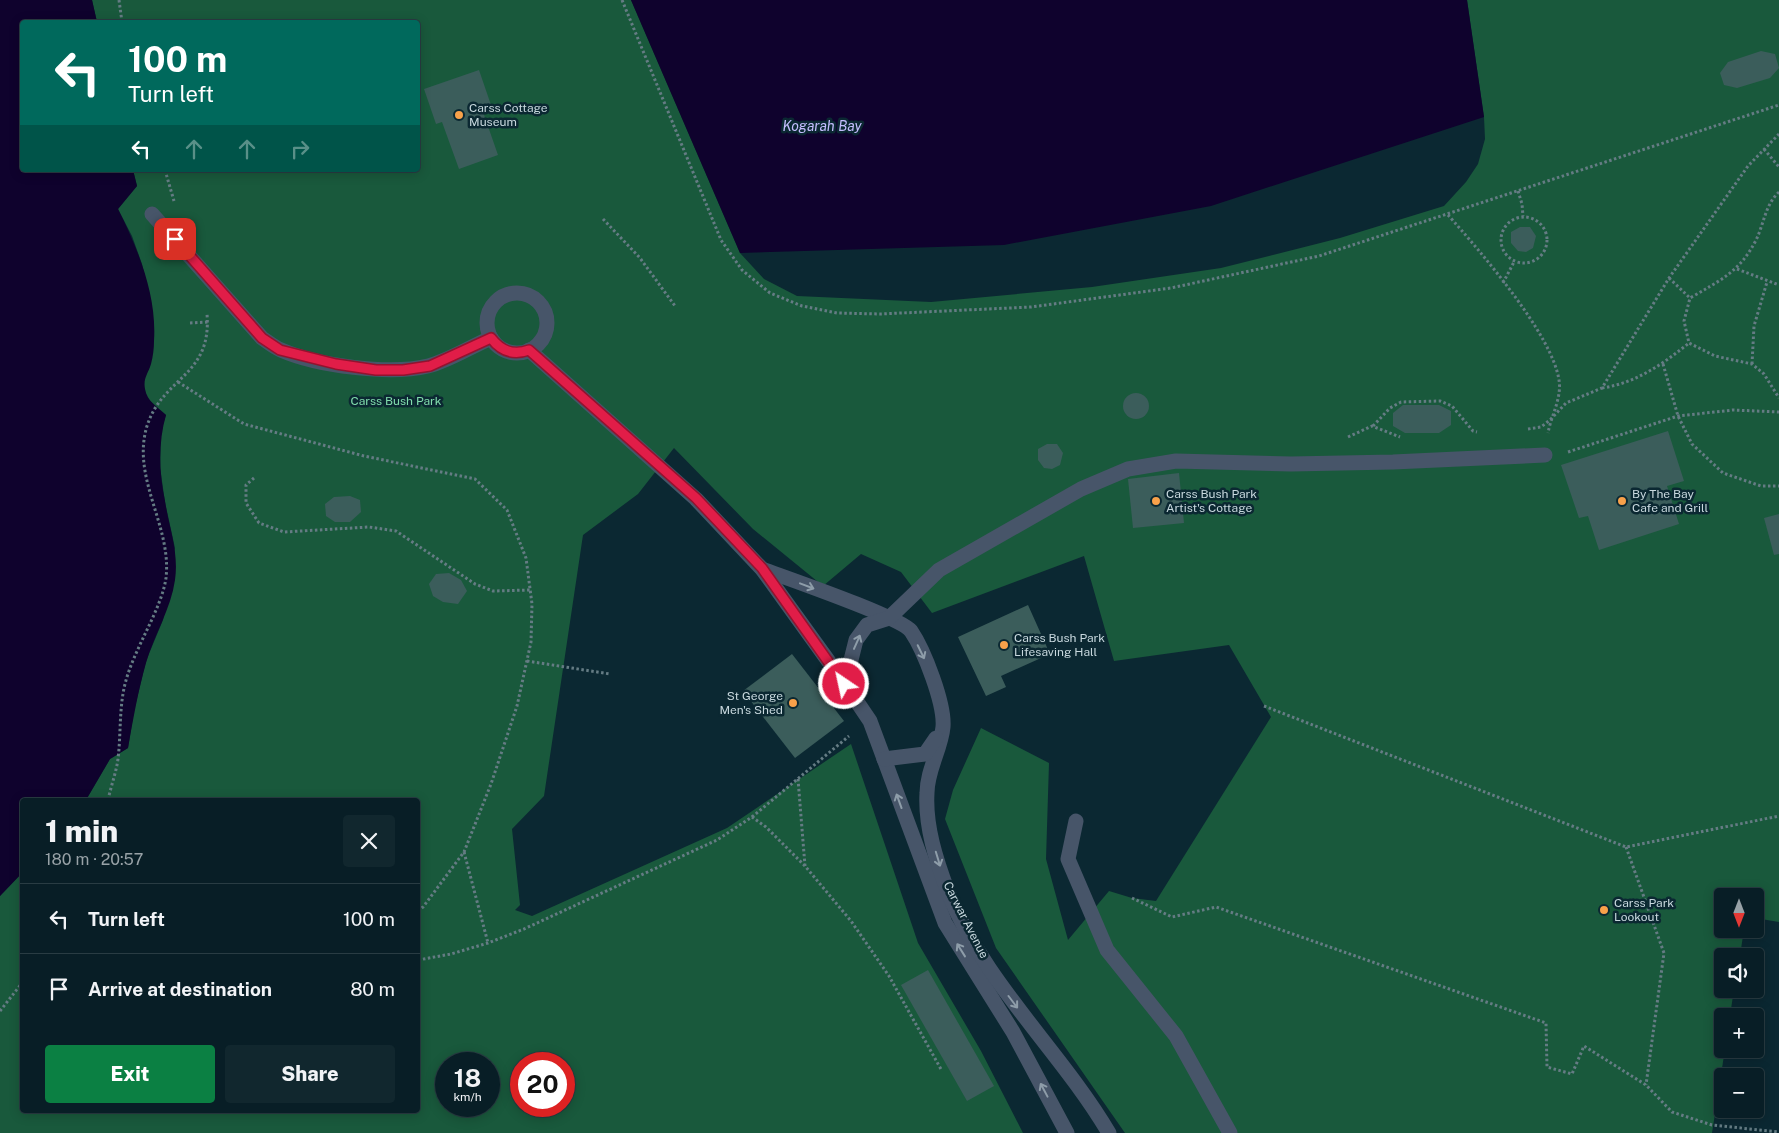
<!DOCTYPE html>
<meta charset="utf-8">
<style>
:root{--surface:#081e26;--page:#11272e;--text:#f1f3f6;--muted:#98a2a7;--line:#293c43;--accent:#0b8043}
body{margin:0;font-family:"Public Sans",sans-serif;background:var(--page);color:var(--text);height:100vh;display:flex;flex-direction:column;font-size:19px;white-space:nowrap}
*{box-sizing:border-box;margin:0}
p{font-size:16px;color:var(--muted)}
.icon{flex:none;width:28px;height:28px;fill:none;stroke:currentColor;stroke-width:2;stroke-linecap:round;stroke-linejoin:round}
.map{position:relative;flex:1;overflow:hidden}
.details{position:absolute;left:20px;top:798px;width:400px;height:315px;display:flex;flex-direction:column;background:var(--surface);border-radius:5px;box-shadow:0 2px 12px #0003,0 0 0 1px var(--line)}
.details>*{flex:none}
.guide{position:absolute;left:20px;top:20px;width:400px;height:152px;border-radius:5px;box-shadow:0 2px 12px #0003,0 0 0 1px var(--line);background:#00695c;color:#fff;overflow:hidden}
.needle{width:32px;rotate:180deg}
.tools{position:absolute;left:1714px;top:888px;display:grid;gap:10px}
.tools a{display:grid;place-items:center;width:50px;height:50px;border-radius:5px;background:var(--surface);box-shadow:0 2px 12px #0003,0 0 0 1px var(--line);font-size:25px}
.speed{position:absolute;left:435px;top:1052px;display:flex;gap:10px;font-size:25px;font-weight:700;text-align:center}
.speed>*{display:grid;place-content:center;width:65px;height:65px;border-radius:50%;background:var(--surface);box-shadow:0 2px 12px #0003,0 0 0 1px var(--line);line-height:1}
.speed small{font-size:12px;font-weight:400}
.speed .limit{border:8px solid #d22;background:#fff;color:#111}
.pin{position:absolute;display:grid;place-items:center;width:42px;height:42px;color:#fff;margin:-21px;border-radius:10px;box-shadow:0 2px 8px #0006}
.me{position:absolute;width:55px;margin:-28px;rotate:326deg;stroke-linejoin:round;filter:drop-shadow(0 0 4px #0008)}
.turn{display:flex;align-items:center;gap:18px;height:105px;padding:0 25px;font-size:22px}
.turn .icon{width:65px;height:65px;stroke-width:2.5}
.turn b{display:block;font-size:35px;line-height:42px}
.lanes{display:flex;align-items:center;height:48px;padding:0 25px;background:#0003;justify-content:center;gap:25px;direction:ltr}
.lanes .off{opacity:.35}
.round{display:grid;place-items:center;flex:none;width:52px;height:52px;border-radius:5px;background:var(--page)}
.headline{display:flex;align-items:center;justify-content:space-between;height:85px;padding:0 25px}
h1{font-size:30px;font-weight:800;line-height:38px}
.button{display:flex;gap:10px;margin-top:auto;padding:10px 25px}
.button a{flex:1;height:58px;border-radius:5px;background:var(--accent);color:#fff;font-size:20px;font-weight:800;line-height:58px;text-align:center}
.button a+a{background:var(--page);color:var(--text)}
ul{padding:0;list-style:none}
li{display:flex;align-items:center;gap:15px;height:70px;padding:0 25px;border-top:1px solid var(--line)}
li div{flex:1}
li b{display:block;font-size:19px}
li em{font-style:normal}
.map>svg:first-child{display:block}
.green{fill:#19593c;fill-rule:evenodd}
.water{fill:#0f022d}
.building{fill:#3b5d5b}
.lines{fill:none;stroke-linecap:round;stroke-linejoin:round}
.path{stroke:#657c84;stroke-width:3;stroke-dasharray:2.5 2.5;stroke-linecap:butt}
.lane{stroke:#475569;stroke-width:15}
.oneway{stroke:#8e9da9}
.route-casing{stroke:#92132f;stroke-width:12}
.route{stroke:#e11d48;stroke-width:9}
.poi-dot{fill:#f8a14a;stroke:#0b2832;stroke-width:2}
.labels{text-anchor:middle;stroke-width:5;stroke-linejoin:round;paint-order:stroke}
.poi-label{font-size:12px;fill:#c8d8de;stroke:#0b2832;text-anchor:start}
.park-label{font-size:12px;fill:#81ddac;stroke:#0b2832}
.street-label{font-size:12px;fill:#c8d8de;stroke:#0b2832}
.water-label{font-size:14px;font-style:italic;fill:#c3bcfd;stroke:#0b2832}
</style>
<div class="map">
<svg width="1779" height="1133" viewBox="0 0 1779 1133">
<rect width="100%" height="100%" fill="#0b2832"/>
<path class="green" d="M92 0H631L740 253 764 279 797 296 931 302 1092 287 1221 268 1340 238 1444 206 1466 182 1478 164 1485 139 1484 117 1467 0H1779V922L1755 918V896H1722V929H1744L1740 956H1722V989H1734L1730 1016H1722V1049H1725L1712 1133H1125L996 948 945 819 953 790 981 728 1049 763 1046 859 1068 940 1109 891 1132 898 1156 901 1271 717 1229 645 1114 661 1084 556 932 613 901 572 861 554 823 586 753 529 674 448 638 494 583 535 544 796 512 829 520 905 515 910 532 916 727 828 851 744 918 943 981 1051 1023 1133H0V896L22 873V1110H418V800H86L110 759 128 748 134 711 146 661 163 620 175 548 165 502 160 467 161 430 166 415 147 398 144 388V376L150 366V299L142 264 132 236 118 209 137 186 133 170H418V22H97ZM446 1064H489V1106H446ZM521 1064H564V1106H521Z"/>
<g class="water">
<path d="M0 0H92L97 22H22V170H133L137 186 118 209C138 249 157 295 154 341 154 349 153 356 151 364 148 374 143 378 145 389 147 401 157 407 166 415 158 443 159 473 165 501 169 528 179 552 175 580 171 609 154 635 146 663 138 691 133 720 128 748L110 759 86 800H22V873L0 896Z"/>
<path d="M631 0H1467L1484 117 1211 206 1004 245 740 253Z"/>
</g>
<g class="building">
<path d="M1761 51 1775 54 1779 68 1770 78 1737 88 1724 85 1720 73 1728 62Z"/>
<path d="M479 70 491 105 482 109 498 155 459 169 442 122 436 124 424 89Z"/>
<path d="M1520 227H1530L1536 236 1533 248 1526 252 1518 251 1511 243V232Z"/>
<circle cx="1136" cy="406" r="13"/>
<path d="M1403 405H1439L1451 411V425L1439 433H1405L1393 426V413Z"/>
<path d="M1668 431 1684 481 1667 486 1679 524 1599 550 1588 516 1579 518 1561 465Z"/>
<path d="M1047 444H1057L1063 453 1060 465 1052 469 1044 468 1038 460V449Z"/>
<path d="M1179 473 1184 523 1133 528 1128 479Z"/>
<path d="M350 496 360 500 361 512 350 522H335L326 516 325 504 334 497Z"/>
<path d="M1779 514V554L1774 555 1764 518Z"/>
<path d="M449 573 461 580 467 591 458 604 443 602 433 596 429 584 436 574Z"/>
<path d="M1028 605 1050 654 1001 676 1006 687 986 696 958 637Z"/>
<path d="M792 654 844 721 795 758 743 691Z"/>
<path d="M928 970 994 1086 967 1101 901 985Z"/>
</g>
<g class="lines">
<g class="path">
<path d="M119 0 122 22"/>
<path d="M622 0 721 240 742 270 770 293 802 306 837 313 880 314 1031 307 1171 288 1319 256 1779 105"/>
<path d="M1764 149 1779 167"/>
<path d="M165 170 174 201"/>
<path d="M1518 191 1522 204 1523 216"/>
<path d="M1779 192C1765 205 1764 224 1756 240 1740 272 1719 281 1690 298L1684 321 1689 343 1715 356 1752 364 1764 374 1779 398"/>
<path d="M1448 215C1480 251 1552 334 1559 380 1562 398 1551 416 1548 433"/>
<circle cx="1524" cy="240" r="23"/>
<path d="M603 219 640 258 675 306"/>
<path d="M1737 269 1779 285"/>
<path d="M1669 278 1690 298"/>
<path d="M1503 283 1514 262"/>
<path d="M190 323 208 322"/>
<path d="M1663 364 1678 416 1692 444 1723 473 1761 486H1779"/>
<path d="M1752 364 1754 326 1767 282"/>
<path d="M178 382 244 424 364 456 475 479 507 510 526 558 532 604 531 642 517 706 491 784 464 852 423 907 418 911"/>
<path d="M1602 388C1636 383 1663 364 1689 343"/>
<path d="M1373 426 1390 408 1401 402 1440 401 1452 406 1473 431 1477 432"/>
<path d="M1528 429 1541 427 1550 420 1566 403 1602 388 1669 278 1748 166 1779 134"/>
<path d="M1348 437 1372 426 1400 437"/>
<path d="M1568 452 1678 416 1733 410 1779 412"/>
<path d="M254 478 246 485V503L259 523 284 532 369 527 396 531 475 584 493 591 531 590"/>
<path d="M527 661 610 674"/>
<path d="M1264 706 1626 847 1779 816"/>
<path d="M798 779 805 866"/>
<path d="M108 800C111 786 116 773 118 759 121 734 119 708 125 684 134 648 161 611 166 578 172 526 131 478 147 426 163 376 212 377 207 314"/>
<path d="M752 817 849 736"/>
<path d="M1626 847 1664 953 1646 1085"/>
<path d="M464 852 488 943"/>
<path d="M1132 898 1172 917 1216 907 1546 1023 1547 1067 1572 1074 1584 1046 1646 1085 1672 1112 1712 1125 1779 1132"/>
<path d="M418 960 451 954 488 943 524 929 717 840 752 817 766 827 805 866 851 921 889 976 942 1071"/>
<path d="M0 1011 22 983"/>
</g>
<g class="lane">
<path d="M152 214 262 338C268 342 274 347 281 350 318 366 389 375 428 366 448 361 472 346 491 338"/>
<circle cx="517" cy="323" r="30"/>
<path d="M529 350 696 499 762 569 845 684 870 721 945 923 1013 1032 1067 1133"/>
<path d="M762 569C786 578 900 617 911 631 924 650 945 704 943 727 941 749 927 770 927 793 925 826 936 860 948 892 984 983 1060 1050 1109 1133"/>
<path d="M845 684 856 640 867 625 889 618 939 570 1081 489 1128 469 1176 461 1291 464 1393 462 1545 455"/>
<path d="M884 759 925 754 936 738"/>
<path d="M1076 821 1068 859 1107 950 1176 1036 1230 1133"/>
</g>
</g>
<defs><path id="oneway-shaft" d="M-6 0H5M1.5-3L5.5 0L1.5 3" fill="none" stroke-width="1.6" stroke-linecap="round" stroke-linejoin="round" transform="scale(1.25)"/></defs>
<g class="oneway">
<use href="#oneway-shaft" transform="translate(807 586) rotate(21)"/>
<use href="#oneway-shaft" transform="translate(857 642) rotate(-66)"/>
<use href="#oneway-shaft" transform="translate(921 652) rotate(64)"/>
<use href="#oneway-shaft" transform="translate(899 801) rotate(-110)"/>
<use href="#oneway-shaft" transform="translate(938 859) rotate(73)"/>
<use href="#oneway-shaft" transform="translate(961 950) rotate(-122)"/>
<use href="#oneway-shaft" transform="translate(1013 1002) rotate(53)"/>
<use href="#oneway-shaft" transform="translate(1044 1090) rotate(-118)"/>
</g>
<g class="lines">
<g class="route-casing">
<path id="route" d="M175 239 262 338 280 350 336 364 376 370H403L430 366 491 338C501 351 513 356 529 350L696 498 762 568 844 684"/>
</g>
<use href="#route" class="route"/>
</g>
<g class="poi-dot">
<circle cx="459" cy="115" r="5"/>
<circle cx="1156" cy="501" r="5"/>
<circle cx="1622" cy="501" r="5"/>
<circle cx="1004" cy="645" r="5"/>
<circle cx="793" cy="703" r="5"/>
<circle cx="1604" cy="910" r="5"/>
</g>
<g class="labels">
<g class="poi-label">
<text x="469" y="112">Carss Cottage<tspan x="469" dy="14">Museum</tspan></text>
<text x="1166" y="498">Carss Bush Park<tspan x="1166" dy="14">Artist's Cottage</tspan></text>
<text x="1632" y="498">By The Bay<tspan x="1632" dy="14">Cafe and Grill</tspan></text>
<text x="1014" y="642">Carss Bush Park<tspan x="1014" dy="14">Lifesaving Hall</tspan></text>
<text x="783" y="700" text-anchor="end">St George<tspan x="783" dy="14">Men's Shed</tspan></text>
<text x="1614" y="907">Carss Park<tspan x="1614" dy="14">Lookout</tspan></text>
</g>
<g class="park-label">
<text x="396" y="405">Carss Bush Park</text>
</g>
<g class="street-label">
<text transform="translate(966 920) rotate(63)" y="4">Carwar Avenue</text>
</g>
<g class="water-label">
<text x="822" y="131">Kogarah Bay</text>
</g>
</g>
</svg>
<div class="tools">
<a><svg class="needle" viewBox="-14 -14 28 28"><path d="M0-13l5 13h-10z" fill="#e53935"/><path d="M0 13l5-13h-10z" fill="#98a2a7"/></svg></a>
<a><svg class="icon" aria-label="sound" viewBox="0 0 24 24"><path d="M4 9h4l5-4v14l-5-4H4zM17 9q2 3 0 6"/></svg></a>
<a>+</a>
<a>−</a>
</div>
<div class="speed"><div>18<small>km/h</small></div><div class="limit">20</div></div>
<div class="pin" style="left:175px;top:239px;background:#d93025"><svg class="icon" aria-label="arrive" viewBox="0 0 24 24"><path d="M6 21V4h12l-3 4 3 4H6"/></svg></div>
<svg class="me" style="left:844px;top:684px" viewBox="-20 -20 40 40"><circle r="17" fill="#e11d48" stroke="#fff" stroke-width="3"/><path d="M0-11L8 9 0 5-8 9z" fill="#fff"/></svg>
<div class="guide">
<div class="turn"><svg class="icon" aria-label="left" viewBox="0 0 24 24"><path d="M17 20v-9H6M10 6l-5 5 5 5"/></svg><div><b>100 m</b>Turn left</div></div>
<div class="lanes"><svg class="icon" aria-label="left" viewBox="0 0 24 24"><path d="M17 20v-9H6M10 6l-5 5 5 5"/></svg><svg class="icon off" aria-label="ahead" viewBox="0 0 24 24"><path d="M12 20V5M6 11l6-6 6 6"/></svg><svg class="icon off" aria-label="ahead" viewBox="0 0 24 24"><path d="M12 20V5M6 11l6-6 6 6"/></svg><svg class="icon off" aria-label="right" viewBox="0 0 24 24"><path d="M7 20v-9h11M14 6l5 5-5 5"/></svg></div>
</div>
<section class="details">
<div class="headline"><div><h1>1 min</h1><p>180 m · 20:57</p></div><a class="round"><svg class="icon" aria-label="close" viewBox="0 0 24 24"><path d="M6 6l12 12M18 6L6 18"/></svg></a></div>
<ul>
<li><svg class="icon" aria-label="left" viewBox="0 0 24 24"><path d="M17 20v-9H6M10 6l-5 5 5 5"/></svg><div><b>Turn left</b></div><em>100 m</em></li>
<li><svg class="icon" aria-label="arrive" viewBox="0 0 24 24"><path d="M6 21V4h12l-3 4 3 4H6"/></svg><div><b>Arrive at destination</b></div><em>80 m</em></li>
</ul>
<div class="button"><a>Exit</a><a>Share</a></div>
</section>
</div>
